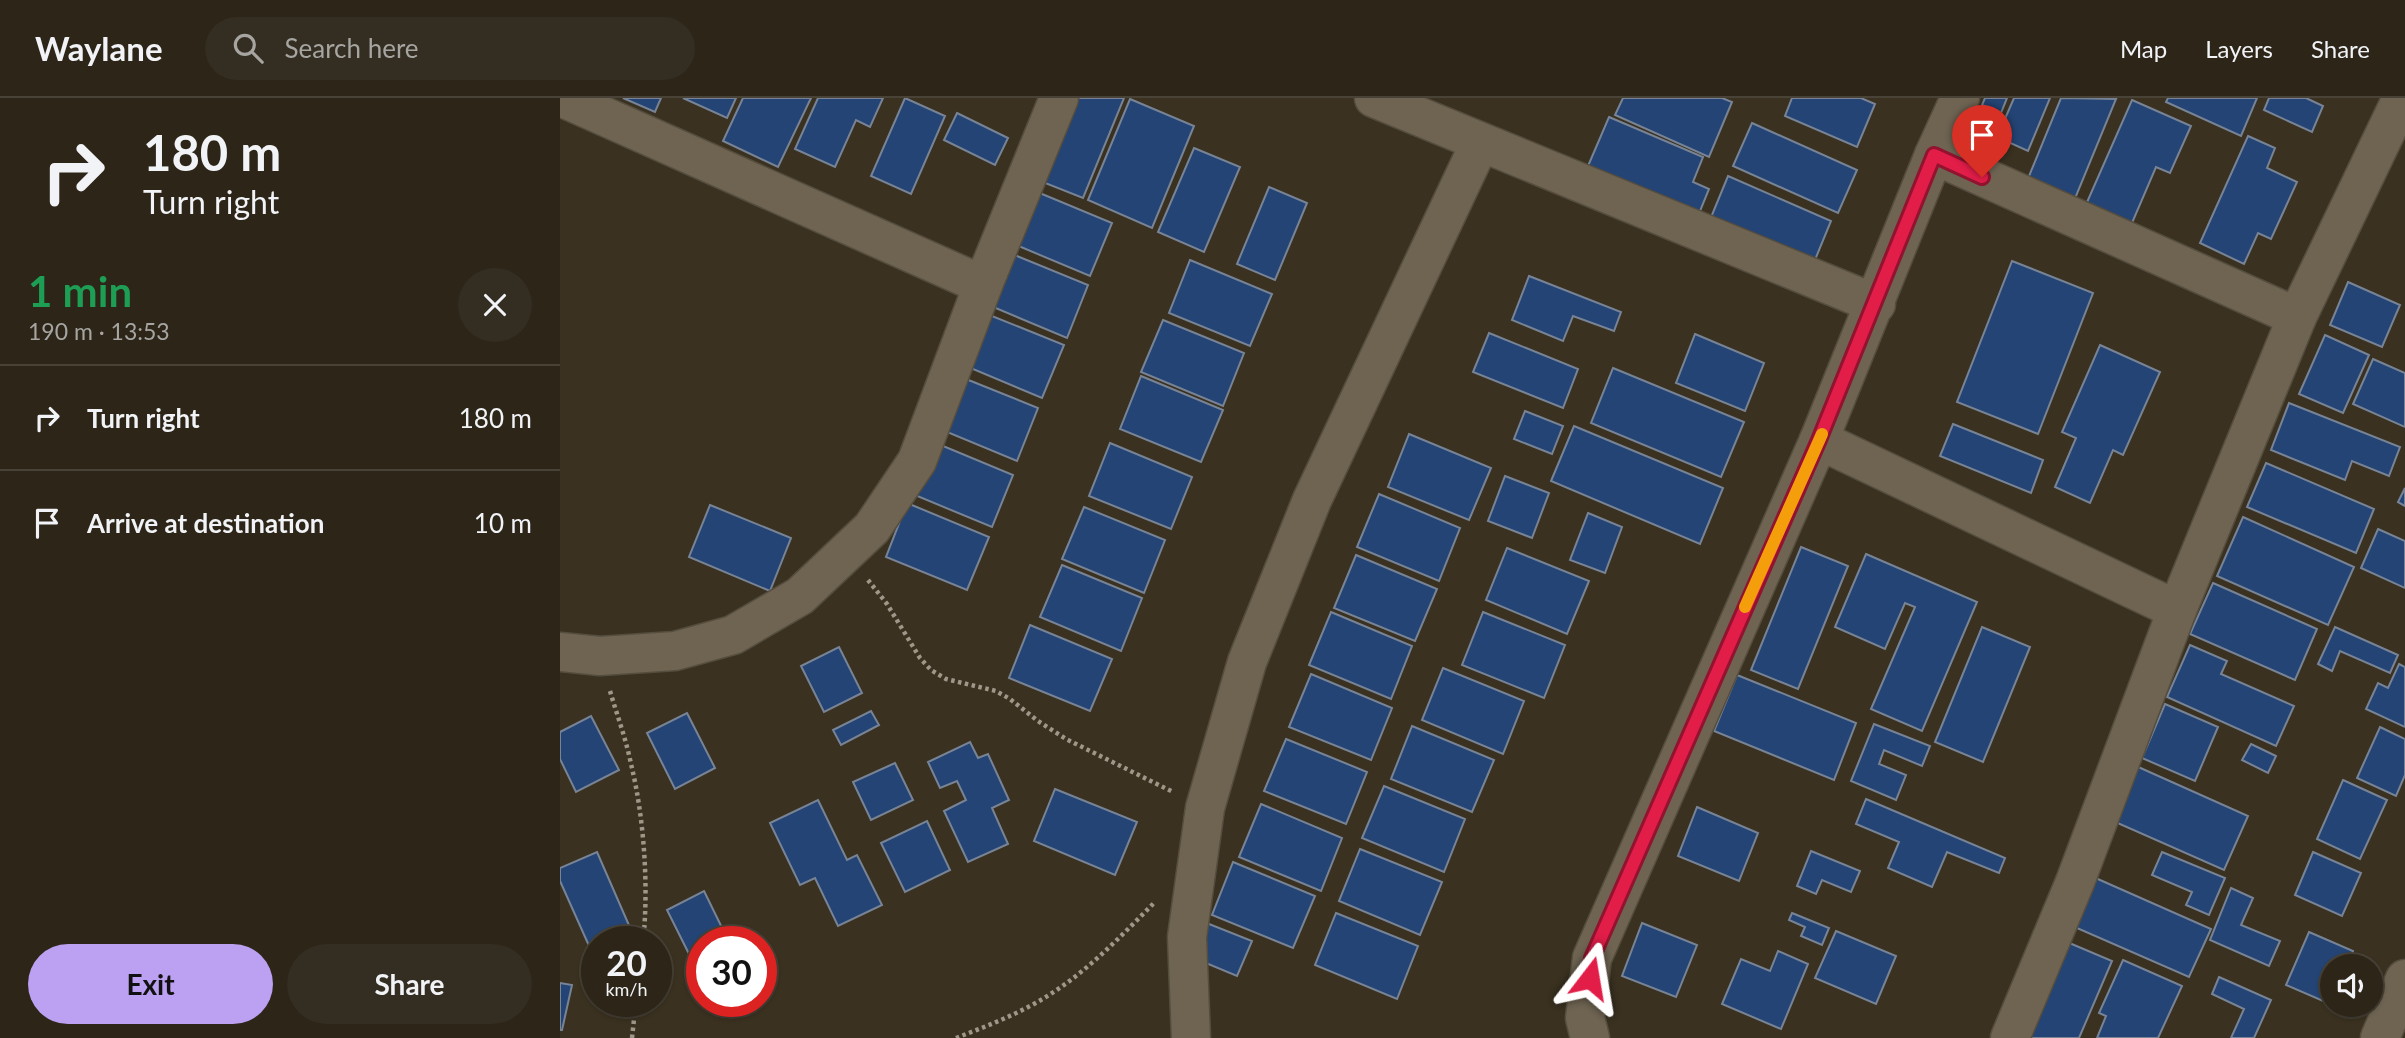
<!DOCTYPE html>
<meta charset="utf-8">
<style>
:root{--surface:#2c2518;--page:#342d21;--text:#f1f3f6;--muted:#a6a5a2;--line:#484237;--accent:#bca0f2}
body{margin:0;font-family:Lato,sans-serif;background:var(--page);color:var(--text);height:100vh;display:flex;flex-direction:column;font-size:26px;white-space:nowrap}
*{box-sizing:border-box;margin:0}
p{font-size:23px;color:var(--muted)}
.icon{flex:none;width:38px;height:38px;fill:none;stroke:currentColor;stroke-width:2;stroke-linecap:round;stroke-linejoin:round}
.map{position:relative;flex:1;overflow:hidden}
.details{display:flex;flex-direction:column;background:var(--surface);width:560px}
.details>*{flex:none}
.hud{background:#2c2518;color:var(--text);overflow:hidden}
.controls{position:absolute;left:1760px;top:856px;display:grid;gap:14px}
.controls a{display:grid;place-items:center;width:63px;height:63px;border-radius:50%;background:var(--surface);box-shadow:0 2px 5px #0004,0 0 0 2px var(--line);font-size:35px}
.speed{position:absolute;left:21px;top:828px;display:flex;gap:14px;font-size:35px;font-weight:700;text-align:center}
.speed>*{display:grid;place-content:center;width:91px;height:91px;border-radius:50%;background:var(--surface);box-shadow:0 2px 5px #0004,0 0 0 2px var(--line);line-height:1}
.speed small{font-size:18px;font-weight:400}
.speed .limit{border:10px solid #d22;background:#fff;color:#111}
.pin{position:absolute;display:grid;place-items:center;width:60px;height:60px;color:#fff;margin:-72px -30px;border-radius:50% 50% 50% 0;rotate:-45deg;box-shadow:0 0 7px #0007}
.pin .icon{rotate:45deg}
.me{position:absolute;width:77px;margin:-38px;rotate:14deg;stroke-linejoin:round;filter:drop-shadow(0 0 5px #0008)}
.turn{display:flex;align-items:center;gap:24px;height:147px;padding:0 28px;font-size:32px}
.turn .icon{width:91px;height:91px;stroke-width:2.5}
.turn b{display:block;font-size:49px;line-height:60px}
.round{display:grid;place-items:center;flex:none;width:74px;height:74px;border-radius:37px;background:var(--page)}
.head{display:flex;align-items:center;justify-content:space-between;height:119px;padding:0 28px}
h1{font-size:42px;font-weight:700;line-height:52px;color:#1e9e55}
.cta{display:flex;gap:14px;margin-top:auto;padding:14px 28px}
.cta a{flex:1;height:80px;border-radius:42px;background:var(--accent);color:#111;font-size:28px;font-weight:700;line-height:80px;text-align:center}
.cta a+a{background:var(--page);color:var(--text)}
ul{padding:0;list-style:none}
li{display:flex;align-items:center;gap:21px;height:105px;padding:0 28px;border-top:2px solid var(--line)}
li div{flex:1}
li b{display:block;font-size:26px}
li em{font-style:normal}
header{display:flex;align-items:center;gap:42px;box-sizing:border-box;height:98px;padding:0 35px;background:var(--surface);border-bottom:2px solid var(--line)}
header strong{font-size:33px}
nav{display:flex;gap:38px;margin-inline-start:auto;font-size:24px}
.search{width:490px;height:63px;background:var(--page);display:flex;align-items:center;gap:18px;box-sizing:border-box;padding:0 24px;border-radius:38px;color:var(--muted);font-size:26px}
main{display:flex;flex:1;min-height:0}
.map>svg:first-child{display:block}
.building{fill:#234474;stroke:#788496;stroke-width:2}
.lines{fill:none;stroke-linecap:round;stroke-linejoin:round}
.minor-casing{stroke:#554d3e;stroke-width:41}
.path{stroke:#9f9789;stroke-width:4.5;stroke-dasharray:3.5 3.5;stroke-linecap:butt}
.minor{stroke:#6f6452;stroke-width:38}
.route-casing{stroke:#92132f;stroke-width:18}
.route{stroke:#e11d48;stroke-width:12}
.slow{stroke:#f59e0b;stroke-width:12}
</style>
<header>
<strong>Waylane</strong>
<div class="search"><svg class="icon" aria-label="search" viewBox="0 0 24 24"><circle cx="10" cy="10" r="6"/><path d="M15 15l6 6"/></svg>Search here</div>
<nav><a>Map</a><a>Layers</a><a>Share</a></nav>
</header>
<main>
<section class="details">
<div class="hud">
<div class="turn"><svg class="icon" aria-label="right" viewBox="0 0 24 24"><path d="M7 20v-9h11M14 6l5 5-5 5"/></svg><div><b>180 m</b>Turn right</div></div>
</div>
<div class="head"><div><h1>1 min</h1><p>190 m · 13:53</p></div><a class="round"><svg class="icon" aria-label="close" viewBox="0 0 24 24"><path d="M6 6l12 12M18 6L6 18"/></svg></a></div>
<ul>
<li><svg class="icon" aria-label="right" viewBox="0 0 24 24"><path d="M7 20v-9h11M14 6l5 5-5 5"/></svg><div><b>Turn right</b></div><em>180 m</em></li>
<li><svg class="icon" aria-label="arrive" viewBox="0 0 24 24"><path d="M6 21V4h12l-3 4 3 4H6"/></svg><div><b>Arrive at destination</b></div><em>10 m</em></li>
</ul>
<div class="cta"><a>Exit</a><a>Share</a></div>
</section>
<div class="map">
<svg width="1845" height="940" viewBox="0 0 1845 940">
<rect width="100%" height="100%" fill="#3a3120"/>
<g class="building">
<path d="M63 0H101L95 14Z"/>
<path d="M123 0H176L167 20Z"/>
<path d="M183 0H251L218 69 163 43Z"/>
<path d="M258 0H323L310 29 296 22 275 69 235 51Z"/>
<path d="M345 0 385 18 351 96 311 78Z"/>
<path d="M508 0H564L523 100 475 81Z"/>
<path d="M1063 0H1162L1172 4 1149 59 1055 17Z"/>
<path d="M1232 0H1301L1315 6 1297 49 1225 18Z"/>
<path d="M1425 0H1447L1441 15 1422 7Z"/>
<path d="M1454 0H1490L1468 53 1437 39Z"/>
<path d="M1501 0 1556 1 1514 103 1467 83Z"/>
<path d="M1608 0H1697L1681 38 1606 4Z"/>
<path d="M1709 0H1746L1763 8 1752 34 1704 12Z"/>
<path d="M570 1 634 28 592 130 528 102Z"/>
<path d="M1572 2 1631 28 1610 75 1596 69 1569 132 1524 111Z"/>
<path d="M397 15 448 40 435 67 384 42Z"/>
<path d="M1049 19 1143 59 1133 84 1149 91 1136 123 1025 75Z"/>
<path d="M1192 25 1297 72 1278 115 1173 68Z"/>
<path d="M1688 38 1715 50 1707 70 1737 84 1711 141 1698 135 1684 166 1640 145Z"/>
<path d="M634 50 680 69 644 154 598 134Z"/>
<path d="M1168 78 1271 123 1250 174 1147 129Z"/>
<path d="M709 89 747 105 715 182 677 166Z"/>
<path d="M470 91 552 125 530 178 449 144Z"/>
<path d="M447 154 528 187 507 240 426 206Z"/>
<path d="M630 162 712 196 690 248 609 215Z"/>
<path d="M1452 163 1533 195 1478 336 1397 304Z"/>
<path d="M969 178 1061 214 1054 233 1013 218 1003 243 952 222Z"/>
<path d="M1788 184 1840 207 1822 249 1770 227Z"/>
<path d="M422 214 504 247 482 300 401 266Z"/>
<path d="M603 222 684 255 663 308 581 274Z"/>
<path d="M929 235 1018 271 1003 310 913 274Z"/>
<path d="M1135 236 1204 265 1185 313 1116 285Z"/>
<path d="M1765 237 1809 257 1783 315 1739 296Z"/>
<path d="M1540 247 1600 274 1563 357 1553 352 1530 405 1495 389 1516 340 1502 334Z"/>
<path d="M1813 261 1845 275V329L1793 306Z"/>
<path d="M1053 270 1184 324 1161 379 1031 325Z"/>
<path d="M396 277 478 310 457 363 375 329Z"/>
<path d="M581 278 663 312 641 364 560 331Z"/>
<path d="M1729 305 1840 349 1829 378 1792 363 1785 382 1711 352Z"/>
<path d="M965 313 1003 328 992 356 954 341Z"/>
<path d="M1393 326 1483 362 1471 395 1380 358Z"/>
<path d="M1014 328 1163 390 1140 446 991 383Z"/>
<path d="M849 336 931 370 909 422 828 389Z"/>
<path d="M371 343 453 377 432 429 350 395Z"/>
<path d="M550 345 632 379 611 431 529 398Z"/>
<path d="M1706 365 1814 411 1796 455 1687 409Z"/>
<path d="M945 378 989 395 972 440 928 423Z"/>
<path d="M1845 390V408L1838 404Z"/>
<path d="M819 396 900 430 879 483 797 449Z"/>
<path d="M347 405 429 439 407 492 326 459Z"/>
<path d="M150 407 231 440 210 493 129 459Z"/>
<path d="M524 409 605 442 584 495 502 461Z"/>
<path d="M1028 415 1062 429 1045 475 1010 462Z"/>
<path d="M1683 419 1794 469 1768 527 1657 478Z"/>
<path d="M1818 431 1845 443V490L1801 470Z"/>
<path d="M1241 449 1288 468 1238 591 1191 572Z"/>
<path d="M947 450 1029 483 1007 536 926 502Z"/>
<path d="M1306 456 1417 504 1362 633 1311 611 1355 509 1345 505 1325 551 1275 529Z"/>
<path d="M796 457 877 491 855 543 774 510Z"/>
<path d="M502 467 582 500 561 553 480 519Z"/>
<path d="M1653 485 1757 531 1735 582 1630 536Z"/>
<path d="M771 514 852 548 831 601 749 567Z"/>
<path d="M923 514 1005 547 984 600 902 567Z"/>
<path d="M470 527 552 561 530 613 449 580Z"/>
<path d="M1422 529 1470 549 1423 664 1375 644Z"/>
<path d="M1775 529 1838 557 1830 575 1780 553 1772 573 1758 566Z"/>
<path d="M1630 547 1667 563 1661 576 1734 608 1716 648 1607 599Z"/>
<path d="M279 549 302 595 264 614 241 568Z"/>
<path d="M1839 566 1845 569V629L1806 611 1818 585 1828 590Z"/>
<path d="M883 570 964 603 943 656 862 622Z"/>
<path d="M751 576 832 610 811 662 729 629Z"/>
<path d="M1177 577 1296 625 1274 682 1154 633Z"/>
<path d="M1605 606 1658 629 1635 683 1582 660Z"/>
<path d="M311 613 319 627 281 647 273 632Z"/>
<path d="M127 615 155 670 115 691 87 635Z"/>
<path d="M31 618 59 672 16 694 0 661V634Z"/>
<path d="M1314 626 1370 648 1362 668 1324 652 1319 666 1346 677 1336 702 1291 683Z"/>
<path d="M852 628 934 662 912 714 831 681Z"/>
<path d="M1820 629 1845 641V677L1836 698 1797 680Z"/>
<path d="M726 641 807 674 786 726 704 693Z"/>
<path d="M410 644 418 660 428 656 449 702 432 710 448 746 408 764 384 713 406 702 397 683 380 690 368 664Z"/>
<path d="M1691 646 1716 658 1708 675 1682 662Z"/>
<path d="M335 665 353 702 311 722 293 684Z"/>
<path d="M1576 668 1688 718 1664 772 1553 723Z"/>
<path d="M1783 682 1827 702 1800 761 1757 741Z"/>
<path d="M824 688 905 721 884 774 802 740Z"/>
<path d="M495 691 577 724 555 777 474 743Z"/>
<path d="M1306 701 1445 760 1439 775 1387 754 1372 789 1328 770 1339 744 1296 726Z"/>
<path d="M258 702 287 762 297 757 322 807 278 828 255 780 240 787 210 725Z"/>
<path d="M701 706 782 740 761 793 679 759Z"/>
<path d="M1137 709 1198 735 1179 783 1118 758Z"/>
<path d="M367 723 390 772 345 794 321 745Z"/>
<path d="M800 751 882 784 860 837 779 803Z"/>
<path d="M1251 753 1300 773 1291 794 1262 782 1256 796 1237 788Z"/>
<path d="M37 754 75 841 69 844H37V858L34 859 0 783V770Z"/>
<path d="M1602 754 1665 780 1649 817 1626 807 1632 794 1592 777Z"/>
<path d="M1753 754 1801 775 1782 818 1735 797Z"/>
<path d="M673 764 755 798 733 850 652 817Z"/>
<path d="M1531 778 1651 831 1629 879 1510 827Z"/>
<path d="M1671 790 1693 800 1681 827 1720 843 1709 868 1650 842Z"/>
<path d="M144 793 169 844H142V882L107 812Z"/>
<path d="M776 815 858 848 837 901 755 867Z"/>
<path d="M1232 815 1269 830 1262 847 1241 838 1245 829 1229 822Z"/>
<path d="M644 824 692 843 677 878 629 858Z"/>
<path d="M1082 825 1137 847 1116 899 1062 878Z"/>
<path d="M1276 833 1336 858 1316 906 1255 880Z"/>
<path d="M1749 834 1793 853 1787 868H1773V900L1770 906 1726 887Z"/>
<path d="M1507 844 1552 863 1519 940H1466Z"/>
<path d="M1218 853 1248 866 1221 931 1162 906 1181 861 1210 873Z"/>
<path d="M1563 862 1622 888 1598 940H1537L1546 918 1539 915Z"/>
<path d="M1659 879 1711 902 1694 940H1671L1684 911 1652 896Z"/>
<path d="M0 885 12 887 2 932H0Z"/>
</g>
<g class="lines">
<g class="minor-casing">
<g id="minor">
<path d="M3 0 423 187"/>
<path d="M814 0 1316 206"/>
<path d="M1374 57 1737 219"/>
<path d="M1259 342 1617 512"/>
<path d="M0 554 40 558 115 553 173 537 240 498 312 430 357 363 423 187 499 0"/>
<path d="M631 940 627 839 645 710 687 564 752 402 920 45"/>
<path d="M1030 940 1025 920 1032 860 1259 342 1374 57 1400 0"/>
<path d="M1450 940 1515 784 1617 512 1737 219 1842 0"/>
<path d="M1820 940 1845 881"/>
</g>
</g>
<g class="path">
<path d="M308 482 327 506 360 560 371 572 386 581 436 593 450 601 478 623 506 641 613 694"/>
<path d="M50 593C57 617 66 641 71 666 84 719 89 789 83 844"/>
<path d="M72 940 76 903"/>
<path d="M396 940C427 928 461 915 489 897 529 872 562 837 595 804"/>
</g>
<use href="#minor" class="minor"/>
</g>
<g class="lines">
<g class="route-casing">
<path id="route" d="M1030 880 1032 860 1259 342 1374 57 1422 79"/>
</g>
<use href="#route" class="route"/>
<path class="slow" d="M1185 509 1262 336"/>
</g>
</svg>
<div class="controls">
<a><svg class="icon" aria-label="sound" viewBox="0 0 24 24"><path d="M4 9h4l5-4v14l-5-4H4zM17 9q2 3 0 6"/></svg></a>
</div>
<div class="speed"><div>20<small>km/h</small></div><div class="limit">30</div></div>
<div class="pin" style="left:1422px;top:79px;background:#d93025"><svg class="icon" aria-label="arrive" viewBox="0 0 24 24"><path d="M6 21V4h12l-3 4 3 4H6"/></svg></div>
<svg class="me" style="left:1030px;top:880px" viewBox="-20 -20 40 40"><path d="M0-17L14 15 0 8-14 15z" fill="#e11d48" stroke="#fff" stroke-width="4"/></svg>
</div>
</main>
